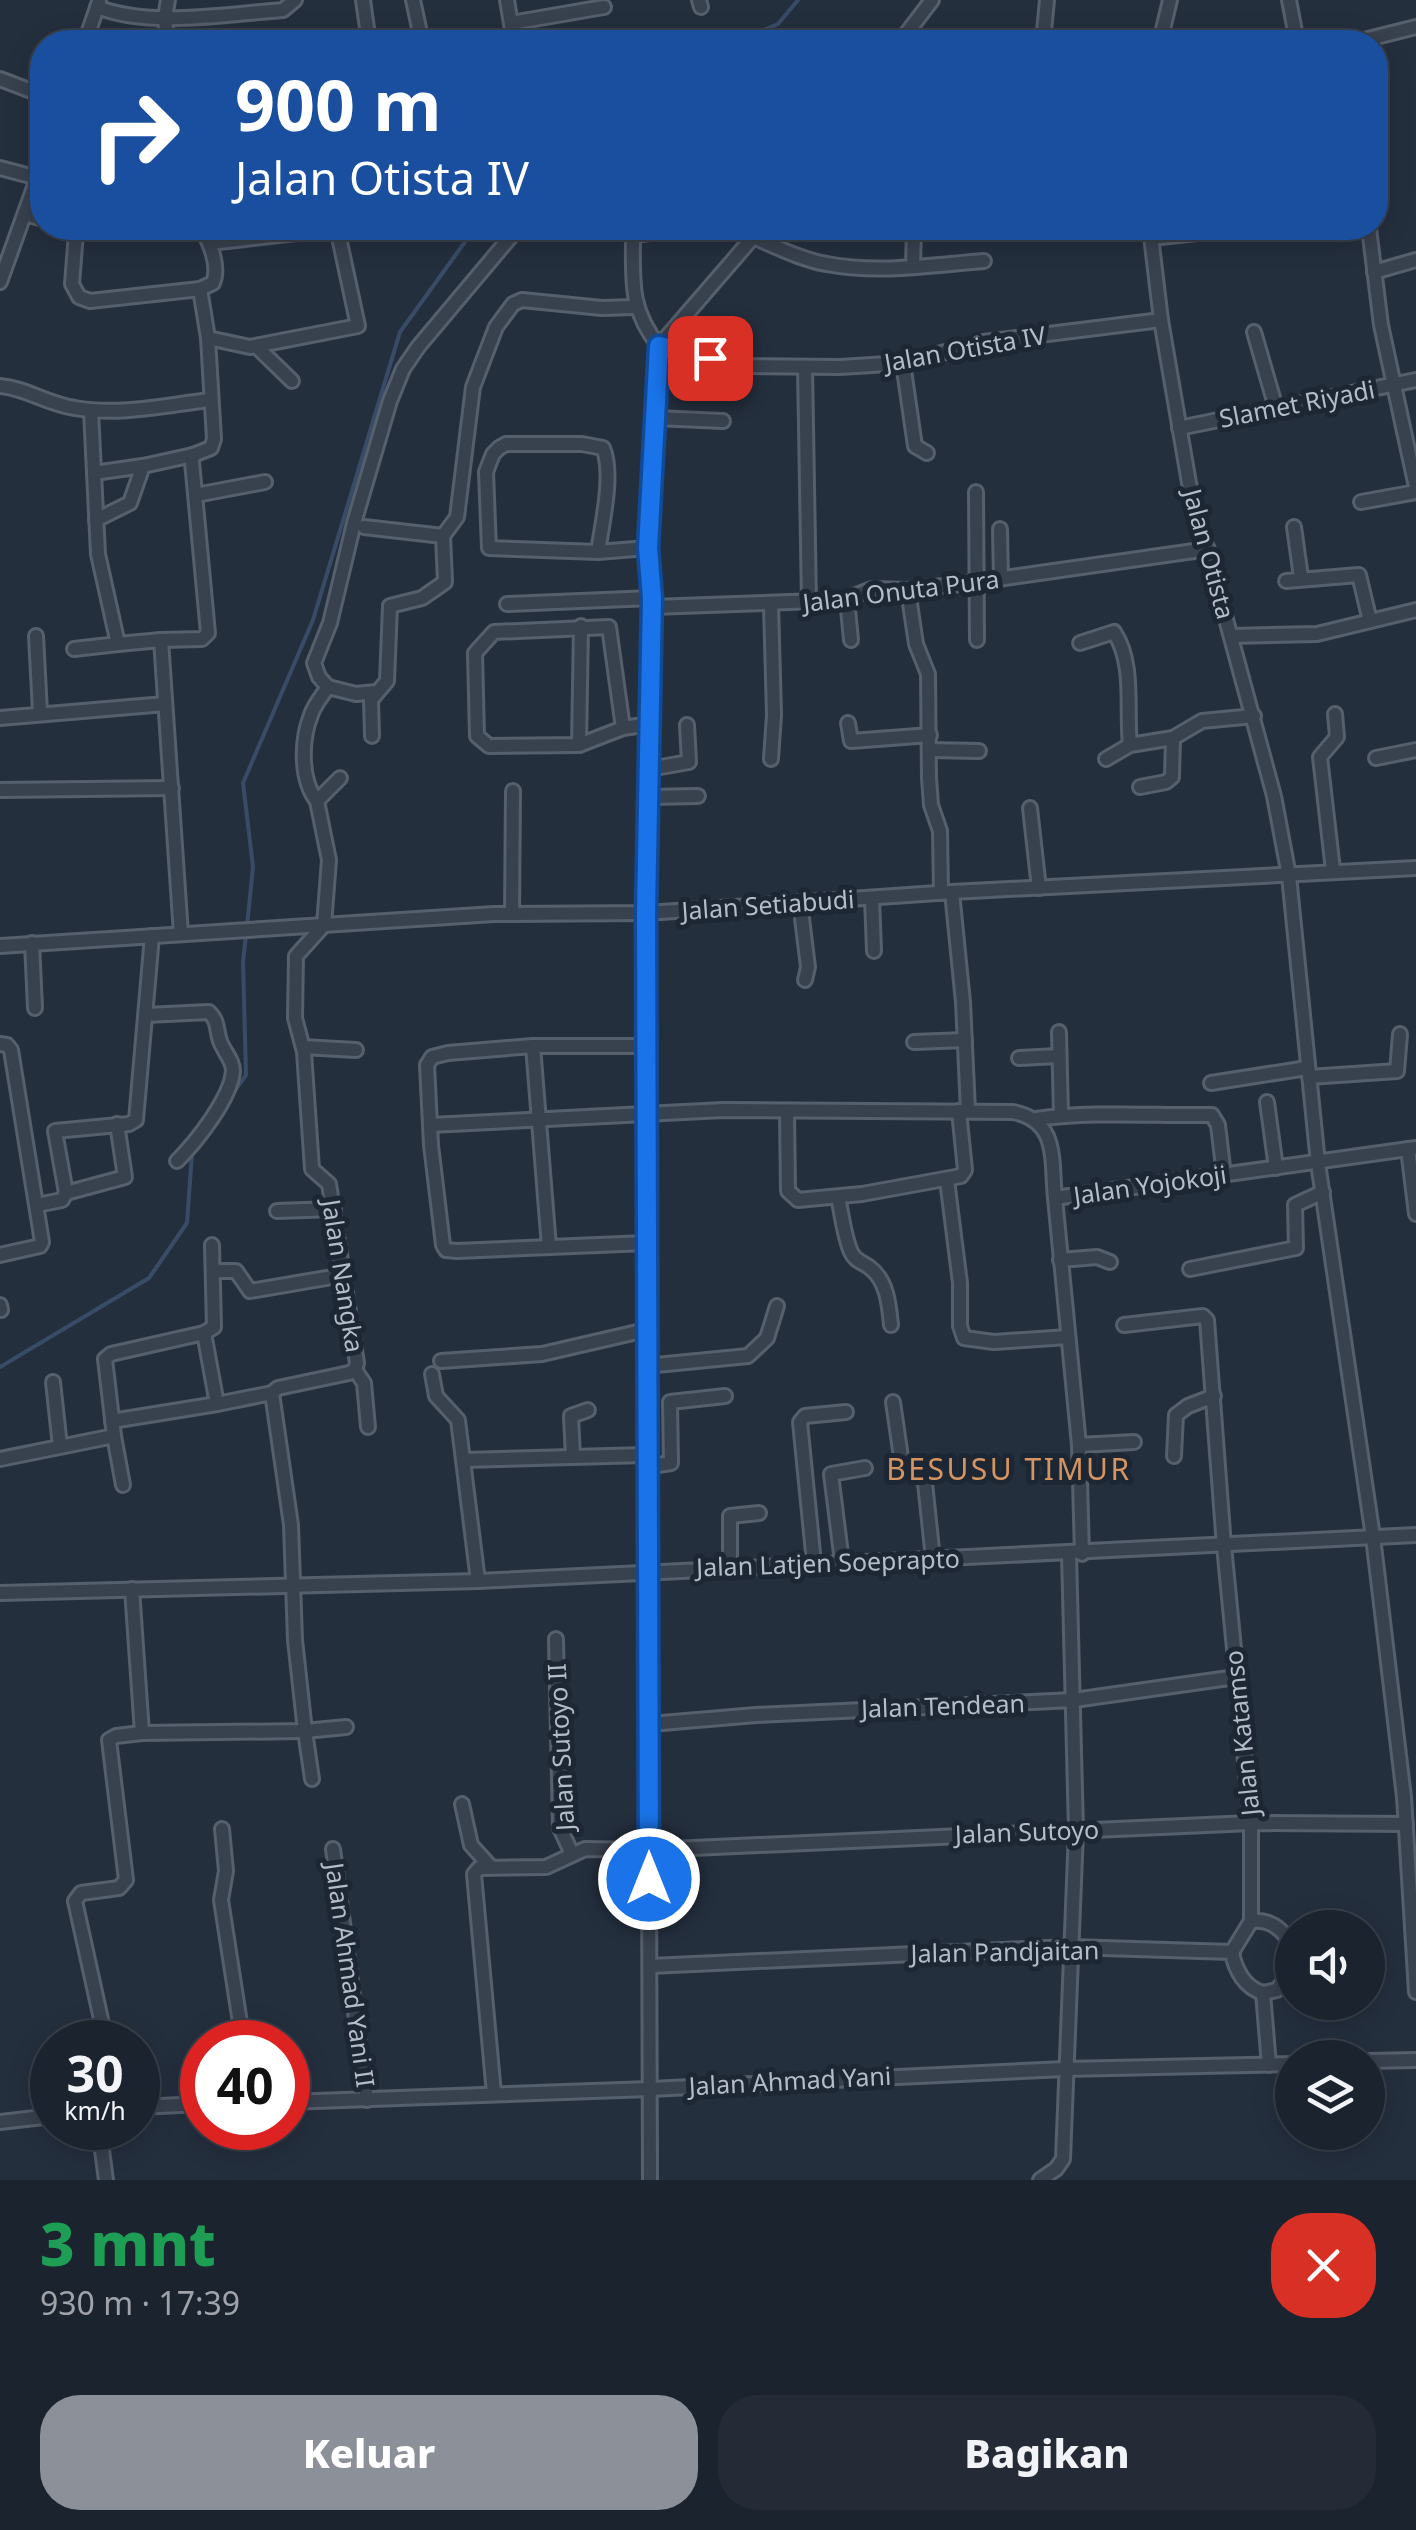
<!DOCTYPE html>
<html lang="id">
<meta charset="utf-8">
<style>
:root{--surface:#1b232e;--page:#242b36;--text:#f1f3f6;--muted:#a0a4aa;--line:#39404a;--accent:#8c9099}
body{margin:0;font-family:"Noto Sans",sans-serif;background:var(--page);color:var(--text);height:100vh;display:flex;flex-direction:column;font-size:38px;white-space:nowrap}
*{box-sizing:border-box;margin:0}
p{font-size:32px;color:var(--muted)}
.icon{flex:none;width:55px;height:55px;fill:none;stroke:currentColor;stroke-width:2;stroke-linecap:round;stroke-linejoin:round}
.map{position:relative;height:2180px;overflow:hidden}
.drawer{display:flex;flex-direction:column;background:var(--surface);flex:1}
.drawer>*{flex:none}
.top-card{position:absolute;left:30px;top:30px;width:1358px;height:210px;border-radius:40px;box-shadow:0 5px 25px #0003,0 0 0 2px var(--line);background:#1a4fa0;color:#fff;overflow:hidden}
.controls{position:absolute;left:1275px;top:1910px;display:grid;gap:20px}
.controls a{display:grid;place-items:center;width:110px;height:110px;border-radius:50%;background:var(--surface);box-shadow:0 5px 25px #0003,0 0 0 2px var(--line);font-size:50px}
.speed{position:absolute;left:30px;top:2020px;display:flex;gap:20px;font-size:50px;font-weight:700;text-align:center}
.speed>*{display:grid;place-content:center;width:130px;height:130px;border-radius:50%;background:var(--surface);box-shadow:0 5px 25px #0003,0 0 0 2px var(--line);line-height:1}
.speed small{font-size:25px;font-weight:400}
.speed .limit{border:15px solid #d22;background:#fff;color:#111}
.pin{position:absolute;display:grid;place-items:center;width:85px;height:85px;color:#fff;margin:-42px;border-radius:20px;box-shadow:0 5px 15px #0006}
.me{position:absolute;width:110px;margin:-55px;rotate:0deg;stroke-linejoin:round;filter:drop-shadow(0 0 8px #0008)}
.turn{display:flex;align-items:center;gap:35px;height:210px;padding:0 40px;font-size:45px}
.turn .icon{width:130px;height:130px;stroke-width:2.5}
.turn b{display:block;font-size:70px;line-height:85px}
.round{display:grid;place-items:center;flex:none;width:105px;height:105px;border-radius:40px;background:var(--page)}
.overview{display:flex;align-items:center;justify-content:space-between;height:170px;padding:0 40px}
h1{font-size:60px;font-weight:800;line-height:75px;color:#1e9e55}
.primary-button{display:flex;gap:20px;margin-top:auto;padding:20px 40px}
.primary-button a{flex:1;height:115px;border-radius:40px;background:var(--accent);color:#fff;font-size:40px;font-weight:800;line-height:115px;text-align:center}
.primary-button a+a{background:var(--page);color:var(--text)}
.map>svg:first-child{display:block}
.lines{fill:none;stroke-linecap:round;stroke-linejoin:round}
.stream{stroke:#394c67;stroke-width:4}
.minor-casing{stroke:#565f6c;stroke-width:18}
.minor{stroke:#38414e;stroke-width:12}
.route-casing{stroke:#114b97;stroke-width:25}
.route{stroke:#1a73e8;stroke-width:18}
.labels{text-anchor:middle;stroke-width:10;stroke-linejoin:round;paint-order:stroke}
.street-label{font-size:25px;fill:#b4bcc9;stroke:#1d2633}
.quarter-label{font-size:30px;letter-spacing:2.5px;fill:#d59563;stroke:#1d2633}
</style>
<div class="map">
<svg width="1416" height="2180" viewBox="0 0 1416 2180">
<rect width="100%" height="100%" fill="#242f3e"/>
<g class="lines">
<g class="stream">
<path d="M736 42 778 24 798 0"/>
<path d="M247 926 253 867 243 783 313 620 400 332 475 228"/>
<path d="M231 1096 246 1075 243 962 246 935"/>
<path d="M0 1367 149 1278 187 1223 192 1153"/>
</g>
<g class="minor-casing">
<g id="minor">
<path d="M363 0 369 42"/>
<path d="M413 0 422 42"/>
<path d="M507 0 514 42"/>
<path d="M699 0 701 7"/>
<path d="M1289 0 1297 42"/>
<path d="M97 7C150 28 227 14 283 10L295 0"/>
<path d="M511 23 604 7"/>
<path d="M85 42 99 2"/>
<path d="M167 42 165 17 168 0"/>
<path d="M900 42 932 0"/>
<path d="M1043 42 1047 0"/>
<path d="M1160 42 1170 0"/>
<path d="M1356 42 1416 27"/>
<path d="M0 79 42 95"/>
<path d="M0 168 38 178"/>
<path d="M26 214 42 219"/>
<path d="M69 228 76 233 72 284 79 297 90 301 200 289 213 283C220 266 210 244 202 228"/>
<path d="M637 228 633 235C633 280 629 309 659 346L739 366 840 367 903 363 984 342 1161 320"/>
<path d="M1150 228 1161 320 1189 483 1274 796 1289 876 1318 1163 1373 1537 1404 1797 1416 1992"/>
<path d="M1369 228 1381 325 1416 487"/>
<path d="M633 235 692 228"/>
<path d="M753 237C777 247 802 260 827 264 878 274 933 265 984 261"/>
<path d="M1152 238 1242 228"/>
<path d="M211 243 339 228"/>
<path d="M913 267 914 228"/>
<path d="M1374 272 1416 260"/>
<path d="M0 282 42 165"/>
<path d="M1254 332 1276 408"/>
<path d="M208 338 250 347 358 326 337 228"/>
<path d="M256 346 292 381"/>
<path d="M903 363 915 446 927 453"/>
<path d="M805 367 809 603"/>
<path d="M0 386C26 388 47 404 75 408 120 416 166 405 210 400"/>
<path d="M91 411 98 554 118 644 161 640 181 934"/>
<path d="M655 418 723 421"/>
<path d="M1179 428 1416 380"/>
<path d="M94 473 143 466"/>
<path d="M976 492 977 640"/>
<path d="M196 495 265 482"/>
<path d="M1361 502 1416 492"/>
<path d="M96 520 130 503 143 466 193 455"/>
<path d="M364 527 443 536"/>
<path d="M1294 527 1301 577"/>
<path d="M1000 529 1001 579"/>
<path d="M598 552C602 524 614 473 603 448L582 444H506L499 448 493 454 486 472 489 548 598 552 647 548"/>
<path d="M1286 581 1359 575 1370 621"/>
<path d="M908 590 916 644 928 674 929 778 931 805 940 831 941 893"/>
<path d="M847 599 851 640"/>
<path d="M507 604 652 598"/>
<path d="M771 604 774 715 771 759"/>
<path d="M652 607 844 600 872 589 908 590 977 582 1208 549"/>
<path d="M36 636 40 712"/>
<path d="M1231 636 1317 634 1416 610"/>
<path d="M161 640 202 639 208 633 192 462 193 455 211 448 214 439 208 338 200 289"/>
<path d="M1080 643 1114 632C1135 664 1126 709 1130 745"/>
<path d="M74 649 118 644"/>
<path d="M328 687 319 677 314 663 330 623 354 523 390 401 403 369 418 347 518 228"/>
<path d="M0 718 165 704"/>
<path d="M848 723 851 741 930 735"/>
<path d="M623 728 609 627 494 632 475 653 477 736 489 746 579 745 623 728 650 724"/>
<path d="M372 736 371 700 387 681 390 606 422 598 445 582 443 536 457 517 473 387 496 327 513 304 522 300 602 308 634 307"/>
<path d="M579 745 581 626"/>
<path d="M930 750 979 751"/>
<path d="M1376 758 1416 750"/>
<path d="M1106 759 1130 745 1173 738"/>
<path d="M649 769 689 762 687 725"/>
<path d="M1140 787 1166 782 1172 777 1173 738 1202 721 1254 716"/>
<path d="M0 790 172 788"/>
<path d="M649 797 698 796"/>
<path d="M317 801C300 780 301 740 311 715 314 705 322 696 328 687L356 694 376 692"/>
<path d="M1030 808 1039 888"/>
<path d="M1333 870 1320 757 1337 737 1335 714"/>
<path d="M952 892 963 1002 968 1111"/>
<path d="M872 898 874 951"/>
<path d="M800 902 808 967 805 980"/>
<path d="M512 914 513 791"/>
<path d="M32 943 35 1008"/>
<path d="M0 946 494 914 646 913 952 892 1416 868"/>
<path d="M146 1015 209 1012C219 1022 216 1030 220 1041 224 1052 233 1060 233 1071 231 1098 196 1142 177 1161"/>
<path d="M1059 1032 1061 1116"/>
<path d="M914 1042 965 1040"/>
<path d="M0 1044 7 1045 11 1050 42 1242 40 1246 0 1255"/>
<path d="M533 1046 448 1053 432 1057 427 1065 431 1145 443 1245 446 1250 457 1251 646 1243"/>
<path d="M303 1047 356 1050"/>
<path d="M1019 1058 1058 1056"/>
<path d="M1309 1077 1397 1071 1400 1034"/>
<path d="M1211 1083 1307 1068"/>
<path d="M1267 1102 1276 1168"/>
<path d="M787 1112 788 1191 798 1200 862 1194 961 1176 965 1170 959 1111"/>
<path d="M1036 1119C1095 1111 1153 1116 1212 1115L1218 1125 1224 1175"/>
<path d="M431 1125 723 1110 1013 1112C1059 1121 1051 1160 1055 1198L1416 1148"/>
<path d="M1408 1149 1416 1214"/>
<path d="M947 1180 960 1283V1326L964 1338 994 1342 1068 1337"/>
<path d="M66 1193 125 1177 117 1124"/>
<path d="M838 1197C842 1215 844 1236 851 1252 855 1261 862 1262 869 1267 887 1280 889 1304 891 1325"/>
<path d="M1055 1198 1079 1445 1082 1554"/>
<path d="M37 1205 62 1200 66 1193 55 1131 129 1124 136 1120 152 936"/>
<path d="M277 1211 334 1209"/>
<path d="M549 1247 533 1046H646"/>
<path d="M1060 1260 1097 1257 1110 1262"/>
<path d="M1190 1269 1296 1248 1295 1205 1323 1192"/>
<path d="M213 1271H236L250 1291 344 1275"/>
<path d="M0 1305 1 1310"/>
<path d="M1124 1325 1203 1316 1207 1320 1224 1546 1251 1823V1921L1232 1952"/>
<path d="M204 1333 217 1404 272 1393"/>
<path d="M441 1361 542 1354 646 1330"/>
<path d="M646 1366 748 1356 767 1338 777 1306"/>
<path d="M355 1370 364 1383 368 1427"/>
<path d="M432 1374 436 1396 458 1420 478 1581"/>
<path d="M53 1382 60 1446"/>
<path d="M893 1402 903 1471 920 1476 925 1483 933 1559"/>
<path d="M112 1421 217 1404"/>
<path d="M114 1436 123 1485"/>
<path d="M1079 1445 1134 1442"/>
<path d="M1174 1456 1176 1415 1188 1406 1214 1396"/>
<path d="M573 1457 571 1416 588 1410"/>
<path d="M0 1459 114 1436 105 1359 111 1354 204 1333 214 1327 212 1245"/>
<path d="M464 1460 645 1455"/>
<path d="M645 1467 671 1463 670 1402 725 1396"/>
<path d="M842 1562 831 1474 865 1468"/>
<path d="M814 1563 800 1422 805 1416 846 1412"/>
<path d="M730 1566V1516L759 1513"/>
<path d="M132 1589 142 1733"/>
<path d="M0 1593 478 1581 1416 1535"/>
<path d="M556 1639 560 1828 572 1854"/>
<path d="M650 1724 756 1715 1074 1700 1236 1677"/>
<path d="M312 1779 305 1731 346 1727"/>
<path d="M462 1804 471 1845 490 1866"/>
<path d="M222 1829 226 1871 221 1900 243 2042"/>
<path d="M333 1849 367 2100"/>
<path d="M1251 1921C1271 1919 1283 1929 1292 1946"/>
<path d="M650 1966 1070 1947 1232 1952C1235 1970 1245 1988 1263 1993L1269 2065"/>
<path d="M1263 1993 1277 1990 1292 1971"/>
<path d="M106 2042 75 1901 81 1893 119 1888 126 1880 109 1740 116 1736 142 1733 305 1731 295 1640 291 1525 272 1393 278 1388 349 1373 355 1370 357 1363 329 1184 312 1169 304 1052 295 1018 296 956 324 925 329 860 317 801 340 778 337 781"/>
<path d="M1368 2061 1416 2060"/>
<path d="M494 2094 474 1874 479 1868 546 1867 585 1849 649 1850 1251 1823 1406 1824"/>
<path d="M288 2102 650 2089 1065 2069 1292 2064"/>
<path d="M138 2107 202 2104"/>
<path d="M0 2122 52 2116"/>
<path d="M99 2128 106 2180"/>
<path d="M650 2180 646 913 652 598 647 548 652 521 659 346 761 228"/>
<path d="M1040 2180 1056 2169 1063 2159 1076 1831 1069 1554"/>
</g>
</g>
<use href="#minor" class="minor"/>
</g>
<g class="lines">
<g class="route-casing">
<path id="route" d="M649 1879 646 913 652 598 648 548 659 346 710 358"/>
</g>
<use href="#route" class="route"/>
</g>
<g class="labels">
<g class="street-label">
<text transform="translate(965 349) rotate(-10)" y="9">Jalan Otista IV</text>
<text transform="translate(1297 404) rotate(-11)" y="9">Slamet Riyadi</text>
<text transform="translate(1209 554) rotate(75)" y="9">Jalan Otista</text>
<text transform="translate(901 591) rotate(-7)" y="9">Jalan Onuta Pura</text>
<text transform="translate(768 905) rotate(-4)" y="9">Jalan Setiabudi</text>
<text transform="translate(1150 1185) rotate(-8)" y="9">Jalan Yojokoji</text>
<text transform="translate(343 1276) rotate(81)" y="9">Jalan Nangka</text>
<text transform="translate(828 1563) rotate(-2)" y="9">Jalan Latjen Soeprapto</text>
<text transform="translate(943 1706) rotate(-2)" y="9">Jalan Tendean</text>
<text transform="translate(1242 1733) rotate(-96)" y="9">Jalan Katamso</text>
<text transform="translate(561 1747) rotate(-93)" y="9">Jalan Sutoyo II</text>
<text transform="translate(1027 1832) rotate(-2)" y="9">Jalan Sutoyo</text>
<text transform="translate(1005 1952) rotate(-1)" y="9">Jalan Pandjaitan</text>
<text transform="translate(350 1975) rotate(82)" y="9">Jalan Ahmad Yani II</text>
<text transform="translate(790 2081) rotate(-3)" y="9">Jalan Ahmad Yani</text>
</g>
<g class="quarter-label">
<text x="1009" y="1480">BESUSU TIMUR</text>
</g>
</g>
</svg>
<div class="controls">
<a><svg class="icon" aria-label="sound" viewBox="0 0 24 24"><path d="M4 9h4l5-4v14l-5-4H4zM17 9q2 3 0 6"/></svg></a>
<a><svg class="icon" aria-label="layers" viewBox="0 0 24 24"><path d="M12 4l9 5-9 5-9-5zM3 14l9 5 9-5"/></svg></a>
</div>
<div class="speed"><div>30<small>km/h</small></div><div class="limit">40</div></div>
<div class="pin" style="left:710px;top:358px;background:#d93025"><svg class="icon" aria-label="arrive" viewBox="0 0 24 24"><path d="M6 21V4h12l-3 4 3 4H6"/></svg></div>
<svg class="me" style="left:649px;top:1879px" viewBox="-20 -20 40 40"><circle r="17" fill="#1a73e8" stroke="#fff" stroke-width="3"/><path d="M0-11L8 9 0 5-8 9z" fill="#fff"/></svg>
<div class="top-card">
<div class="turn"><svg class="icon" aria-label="right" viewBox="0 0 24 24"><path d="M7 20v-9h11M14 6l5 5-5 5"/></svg><div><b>900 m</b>Jalan Otista IV</div></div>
</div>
</div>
<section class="drawer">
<div class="overview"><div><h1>3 mnt</h1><p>930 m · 17:39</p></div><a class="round" style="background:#d93025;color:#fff"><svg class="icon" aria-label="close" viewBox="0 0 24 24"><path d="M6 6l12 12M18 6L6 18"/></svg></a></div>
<div class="primary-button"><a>Keluar</a><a>Bagikan</a></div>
</section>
